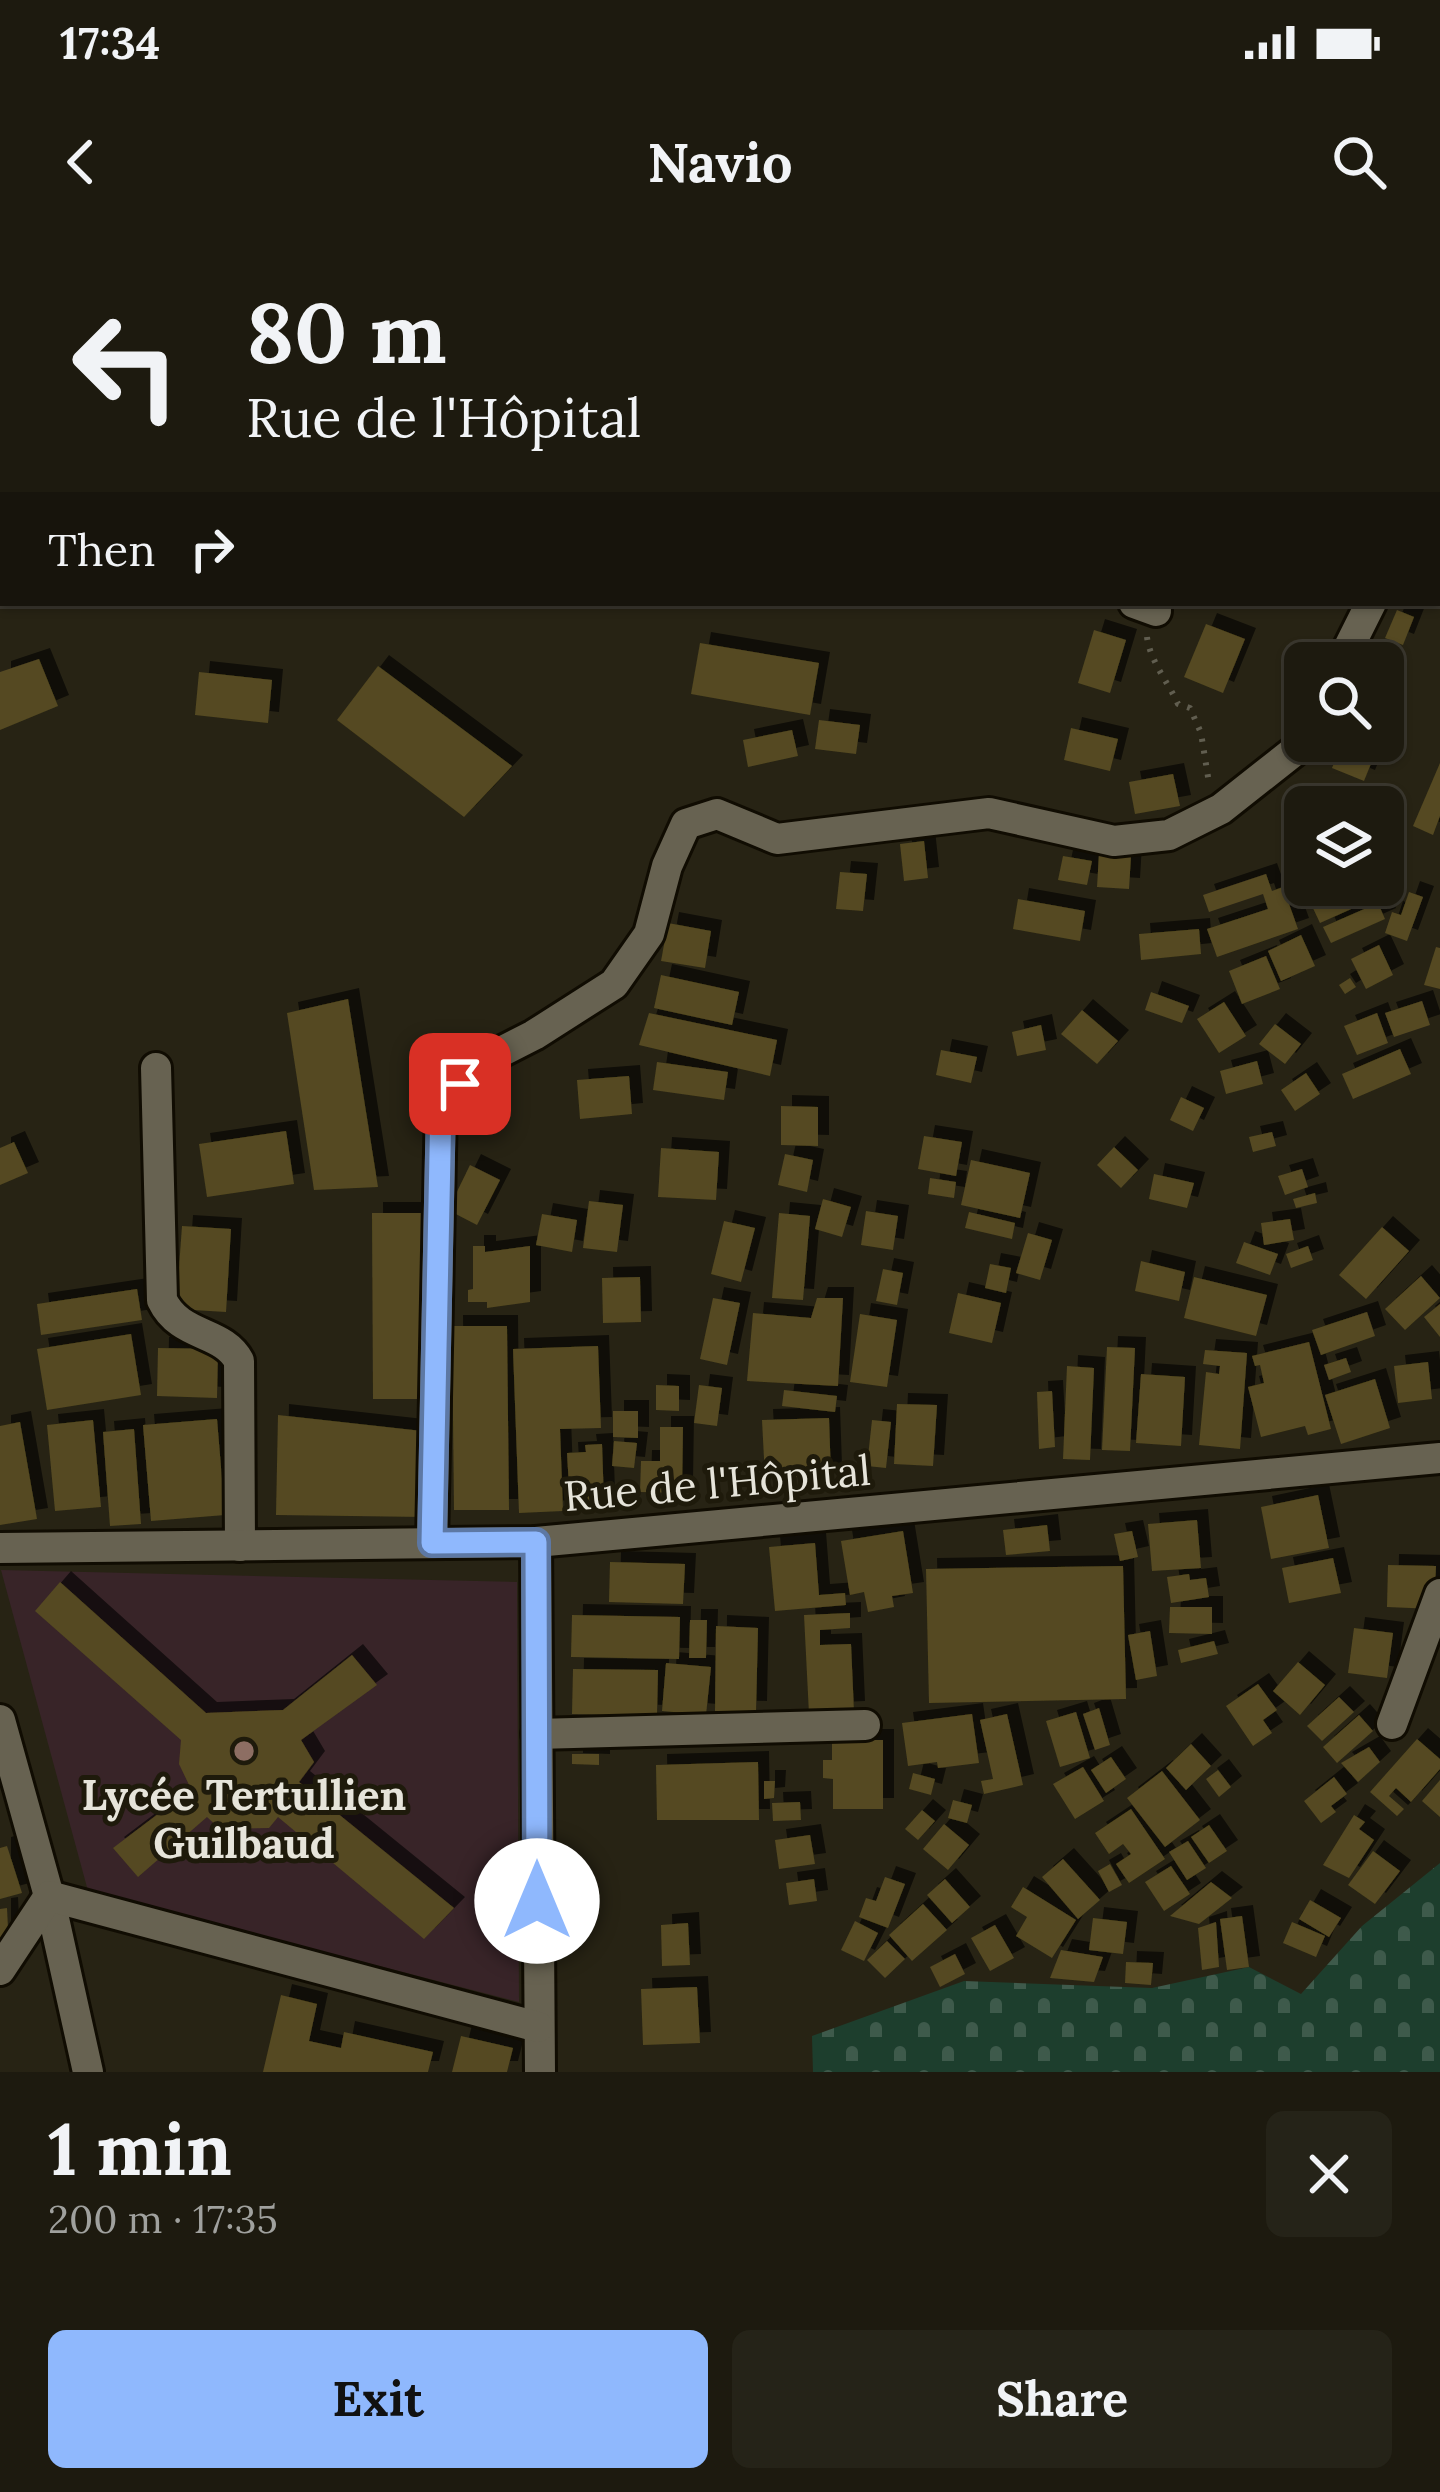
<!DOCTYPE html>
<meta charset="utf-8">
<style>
:root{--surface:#1d1a0f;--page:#252318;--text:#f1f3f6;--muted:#a0a19e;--line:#3b382f;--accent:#8fb8fd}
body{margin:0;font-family:Lora,serif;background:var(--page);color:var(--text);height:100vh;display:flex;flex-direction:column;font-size:45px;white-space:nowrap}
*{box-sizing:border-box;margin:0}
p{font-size:39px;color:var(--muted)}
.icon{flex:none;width:66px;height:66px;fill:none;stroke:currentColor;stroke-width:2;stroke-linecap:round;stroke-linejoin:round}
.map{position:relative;height:1832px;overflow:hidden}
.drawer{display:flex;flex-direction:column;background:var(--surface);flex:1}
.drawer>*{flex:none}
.hud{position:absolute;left:0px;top:0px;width:1440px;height:366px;box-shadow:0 3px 9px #0004,0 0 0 3px var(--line);background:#1d1a0f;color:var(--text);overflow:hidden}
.tools{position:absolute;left:1284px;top:402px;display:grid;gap:24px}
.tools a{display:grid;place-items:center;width:120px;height:120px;border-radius:18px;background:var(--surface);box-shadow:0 3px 9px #0004,0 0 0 3px var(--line);font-size:60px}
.pin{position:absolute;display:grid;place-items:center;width:102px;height:102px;color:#fff;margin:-51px;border-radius:24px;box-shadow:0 6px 18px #0006}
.me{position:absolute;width:132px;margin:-66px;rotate:0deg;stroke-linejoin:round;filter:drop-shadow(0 0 9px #0008)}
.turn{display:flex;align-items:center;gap:42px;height:252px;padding:0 48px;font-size:54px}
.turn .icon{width:156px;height:156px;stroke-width:2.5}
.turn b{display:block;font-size:84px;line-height:102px}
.then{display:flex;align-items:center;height:114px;padding:0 48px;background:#0003;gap:24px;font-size:45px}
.round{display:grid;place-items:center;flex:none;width:126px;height:126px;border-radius:18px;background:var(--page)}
.head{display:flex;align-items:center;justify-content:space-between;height:204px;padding:0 48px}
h1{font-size:72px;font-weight:700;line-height:90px}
.button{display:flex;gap:24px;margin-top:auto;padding:24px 48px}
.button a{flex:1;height:138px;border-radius:18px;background:var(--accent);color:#111;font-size:48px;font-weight:700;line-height:138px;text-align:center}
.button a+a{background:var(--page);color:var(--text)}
.status{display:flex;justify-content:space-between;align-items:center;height:84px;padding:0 60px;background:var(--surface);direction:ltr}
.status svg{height:33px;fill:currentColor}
header{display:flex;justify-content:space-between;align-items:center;height:156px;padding:0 48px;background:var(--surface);font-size:54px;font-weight:700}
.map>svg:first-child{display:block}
.education{fill:#382428}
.cemetery{fill:url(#cemetery-stones)}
.building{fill:#544920;filter:url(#shadow)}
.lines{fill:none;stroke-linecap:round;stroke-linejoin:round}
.minor-casing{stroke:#100c02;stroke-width:36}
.path{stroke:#615e50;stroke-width:6;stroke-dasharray:3 9;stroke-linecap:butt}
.minor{stroke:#676251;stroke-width:30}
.route-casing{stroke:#5d78a4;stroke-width:30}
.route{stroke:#8fb8fd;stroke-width:21}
.education-dot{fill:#8d6e63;stroke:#1e1a0b;stroke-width:4.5}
.labels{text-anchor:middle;stroke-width:10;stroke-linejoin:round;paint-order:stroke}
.street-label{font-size:42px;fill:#e6e4da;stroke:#1e1a0b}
.poi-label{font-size:42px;font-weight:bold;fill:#e6e4da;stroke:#1e1a0b}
</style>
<div class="status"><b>17:34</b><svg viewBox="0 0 49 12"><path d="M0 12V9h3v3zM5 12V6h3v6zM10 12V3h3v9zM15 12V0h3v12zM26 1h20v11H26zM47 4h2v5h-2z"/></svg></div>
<header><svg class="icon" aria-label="back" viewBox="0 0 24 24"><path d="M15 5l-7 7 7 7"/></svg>Navio<svg class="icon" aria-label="search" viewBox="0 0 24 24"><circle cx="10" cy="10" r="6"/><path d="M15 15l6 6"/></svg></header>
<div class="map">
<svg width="1440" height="1832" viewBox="0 0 1440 1832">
<defs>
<pattern id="cemetery-stones" width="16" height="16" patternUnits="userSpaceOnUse" patternTransform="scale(3)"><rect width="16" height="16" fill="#1d3e2d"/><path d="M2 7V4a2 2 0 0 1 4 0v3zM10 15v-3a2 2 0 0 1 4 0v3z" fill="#3e5a4b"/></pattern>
<filter id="shadow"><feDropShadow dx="11" dy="-11" stdDeviation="0" flood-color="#0009"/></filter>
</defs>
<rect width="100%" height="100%" fill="#272314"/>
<path class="education" d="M1 1330 517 1342 519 1762 88 1651Z"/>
<path class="cemetery" d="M1440 1623V1832H813L812 1796 964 1741 1152 1748 1249 1727 1301 1754 1362 1686Z"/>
<g class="building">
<path d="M1397 370 1414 377 1403 405 1385 398Z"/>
<path d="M1206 384 1245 399 1223 453 1184 437Z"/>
<path d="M1094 390 1126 400 1110 453 1078 443Z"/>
<path d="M700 403 819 423 810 475 691 454Z"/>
<path d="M39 419 58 466 0 490V432Z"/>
<path d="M378 426 512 526 464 577 337 480Z"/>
<path d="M199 432 272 440 268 483 195 475Z"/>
<path d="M819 480 860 485 856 514 815 509Z"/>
<path d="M1071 488 1118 499 1110 531 1064 520Z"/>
<path d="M792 490 798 516 748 527 743 500Z"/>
<path d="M1343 501 1379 504 1364 541 1332 528Z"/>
<path d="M1440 523V576L1433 595 1413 586Z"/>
<path d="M1173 534 1180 566 1135 574 1129 542Z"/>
<path d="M1300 585 1305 590V622L1284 603Z"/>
<path d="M924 601 928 638 904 641 900 604Z"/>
<path d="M1099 614 1131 616 1129 649 1097 647Z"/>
<path d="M1063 616 1092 621 1087 645 1058 640Z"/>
<path d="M840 632 867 634 863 671 836 669Z"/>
<path d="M1266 634 1272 651 1283 647 1298 689 1217 717 1207 689 1268 669 1263 654 1209 672 1203 655Z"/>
<path d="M1351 645H1372L1378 657 1320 683 1311 664Z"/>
<path d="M1409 652 1423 657 1407 701 1385 693 1392 672 1401 675Z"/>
<path d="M1018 659 1085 671 1080 701 1013 689Z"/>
<path d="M1378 663 1385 679 1331 703 1323 687Z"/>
<path d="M668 683 711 691 705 728 661 721Z"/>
<path d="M1199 689 1201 714 1141 720 1139 694Z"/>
<path d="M1301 695 1315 726 1281 741 1268 711Z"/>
<path d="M1379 705 1393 735 1366 749 1351 719Z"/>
<path d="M1436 707 1440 708V749L1424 745Z"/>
<path d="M1266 716 1280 749 1242 764 1229 731Z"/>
<path d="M661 735 739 752 732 785 654 768Z"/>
<path d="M1350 738 1356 747 1345 754 1339 745Z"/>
<path d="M1151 752 1189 766 1182 783 1145 770Z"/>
<path d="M348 759 378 947 314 950 287 773Z"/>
<path d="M1422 761 1430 785 1394 797 1385 773Z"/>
<path d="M1224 762 1246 796 1219 813 1197 779Z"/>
<path d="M1082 770 1118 801 1097 824 1061 794Z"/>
<path d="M649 773 777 800 770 836 639 805Z"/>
<path d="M1377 773 1388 803 1357 815 1344 786Z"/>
<path d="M1275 784 1301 804 1285 824 1259 804Z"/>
<path d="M1041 785 1046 810 1017 816 1012 792Z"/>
<path d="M1400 809 1411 834 1353 859 1342 834Z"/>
<path d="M941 810 977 817 971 843 936 835Z"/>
<path d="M1257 821 1263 844 1226 854 1220 831Z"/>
<path d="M657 822 728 832 724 860 653 850Z"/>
<path d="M1306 833 1320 854 1295 871 1281 850Z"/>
<path d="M629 836 632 874 580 879 577 840Z"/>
<path d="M1181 857 1204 868 1193 891 1170 880Z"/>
<path d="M781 866 818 867V906L781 905Z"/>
<path d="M286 891 294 944 207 957 199 904Z"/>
<path d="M1272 892 1276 906 1253 912 1249 897Z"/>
<path d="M924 896 962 902 956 936 918 929Z"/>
<path d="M14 902 28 933 0 945V908Z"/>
<path d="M1114 907 1138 930 1121 948 1097 925Z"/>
<path d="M661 908 719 912 716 960 658 957Z"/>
<path d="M785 914 813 920 807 952 778 945Z"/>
<path d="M971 920 1030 933 1020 978 961 965Z"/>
<path d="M470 925 500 940 477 985 448 970Z"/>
<path d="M1302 929 1308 947 1285 955 1278 936Z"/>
<path d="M1154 934 1194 943 1187 968 1149 959Z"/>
<path d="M930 938 956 942 954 958 928 954Z"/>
<path d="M1315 953 1317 963 1296 968 1293 959Z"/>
<path d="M823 959 851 967 842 997 815 989Z"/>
<path d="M589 961 623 965 617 1012 583 1008Z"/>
<path d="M866 971 898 976 893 1010 861 1005Z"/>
<path d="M969 972 1015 983 1012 999 965 988Z"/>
<path d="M372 973H424V1159H373Z"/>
<path d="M779 973 810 976 803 1060 772 1058Z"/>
<path d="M542 974 577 980 572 1012 536 1005Z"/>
<path d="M1290 979 1294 1000 1264 1005 1261 983Z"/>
<path d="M724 981 755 988 741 1042 711 1034Z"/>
<path d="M182 986 231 989 226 1072 176 1069Z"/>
<path d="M1382 987 1409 1011 1366 1059 1339 1035Z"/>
<path d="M1028 993 1052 1000 1040 1040 1016 1033Z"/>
<path d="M1244 1002 1278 1014 1270 1035 1236 1023Z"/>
<path d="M473 1006H485V1012L530 1006V1062L487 1068V1062H468V1050L473 1049Z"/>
<path d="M1308 1006 1313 1020 1291 1028 1286 1014Z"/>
<path d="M1141 1021 1185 1032 1179 1061 1135 1051Z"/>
<path d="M990 1024 1011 1028 1006 1053 985 1048Z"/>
<path d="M883 1029 903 1033 897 1065 876 1061Z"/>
<path d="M1421 1036 1440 1058 1405 1090 1385 1069Z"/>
<path d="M640 1037 641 1082 603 1083 602 1038Z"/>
<path d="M1194 1037 1267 1055 1256 1096 1184 1078Z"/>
<path d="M137 1049 142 1080 41 1095 37 1064Z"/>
<path d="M958 1053 1001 1063 992 1103 949 1093Z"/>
<path d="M713 1058 740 1063 727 1125 700 1119Z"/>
<path d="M817 1058H843L838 1146 747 1141 753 1073 811 1078Z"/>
<path d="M1440 1064V1097L1424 1077Z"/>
<path d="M1367 1072 1375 1096 1321 1115 1312 1090Z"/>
<path d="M860 1074 897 1080 887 1147 850 1142Z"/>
<path d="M452 1086H507L509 1270H454Z"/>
<path d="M131 1094 141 1155 47 1170 37 1109Z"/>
<path d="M1309 1102 1331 1189 1308 1195 1305 1186 1261 1197 1248 1147 1264 1143 1260 1125 1255 1126 1252 1116Z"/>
<path d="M598 1106 601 1188 560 1189 563 1271 519 1273 513 1109Z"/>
<path d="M1107 1107 1135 1108 1130 1211 1102 1210Z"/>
<path d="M158 1108 218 1109 217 1158 157 1156Z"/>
<path d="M1205 1110 1247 1113 1240 1209 1199 1205 1206 1132 1219 1134 1220 1126 1203 1124Z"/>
<path d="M1346 1118 1351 1132 1329 1140 1324 1125Z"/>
<path d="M1428 1122 1432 1159 1398 1163 1394 1126Z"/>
<path d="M1067 1126 1094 1128 1090 1220 1063 1219Z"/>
<path d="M1141 1134 1185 1137 1181 1206 1136 1203Z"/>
<path d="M1375 1139 1390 1188 1341 1204 1325 1155Z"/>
<path d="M656 1145 679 1146V1171L656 1170Z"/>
<path d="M699 1145 722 1148 717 1186 694 1183Z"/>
<path d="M784 1150 837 1156 835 1172 782 1166Z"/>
<path d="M1052 1151 1055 1207 1039 1209 1037 1152Z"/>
<path d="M897 1164 937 1165 933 1226 894 1224Z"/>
<path d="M613 1171H638V1198L613 1197Z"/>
<path d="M278 1175 422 1191 425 1277 276 1275Z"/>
<path d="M829 1178 831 1236 765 1238 762 1180Z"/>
<path d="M217 1179 225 1275 151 1281 143 1185Z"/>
<path d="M93 1180 101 1267 55 1271 47 1185Z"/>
<path d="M872 1180 891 1182 886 1228 867 1226Z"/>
<path d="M20 1182 37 1279 0 1285V1186Z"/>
<path d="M660 1187H683L682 1253 640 1252 641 1221H660Z"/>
<path d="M134 1189 141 1284 110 1286 103 1192Z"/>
<path d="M614 1201 637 1203 634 1228 612 1226Z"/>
<path d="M602 1204 604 1262 570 1264 567 1213 586 1212 585 1205Z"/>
<path d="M1318 1255 1329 1308 1271 1319 1261 1267Z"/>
<path d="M1197 1280 1201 1328 1152 1331 1148 1284Z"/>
<path d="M1047 1285 1050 1311 1006 1315 1003 1290Z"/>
<path d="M903 1291 913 1353 892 1356 894 1367 868 1372 864 1352 850 1355 841 1301Z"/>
<path d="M1132 1291 1138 1317 1120 1321 1114 1294Z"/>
<path d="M815 1303 819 1355 845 1353 846 1365 775 1371 769 1307Z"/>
<path d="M1333 1318 1341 1353 1289 1363 1282 1328Z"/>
<path d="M610 1322 685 1324 683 1364 609 1362Z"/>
<path d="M1388 1325 1436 1326 1434 1369 1387 1367Z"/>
<path d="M1123 1326 1126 1459 929 1463 926 1329Z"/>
<path d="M1189 1334 1190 1340 1206 1338 1209 1357 1171 1363 1167 1337Z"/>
<path d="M60 1342 206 1473 283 1470 352 1415 377 1445 301 1500 314 1522 299 1542 454 1668 424 1699 278 1577 269 1588 220 1589 207 1577 138 1637 113 1608 191 1549 179 1524 181 1500 35 1371Z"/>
<path d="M1170 1367H1212V1394L1169 1393Z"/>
<path d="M850 1373V1388L820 1390V1405L851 1404 854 1472 809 1474 804 1375Z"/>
<path d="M572 1375 680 1377 679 1419 571 1417Z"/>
<path d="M690 1380H707L706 1418H689Z"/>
<path d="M716 1386 758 1388 756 1472 715 1471Z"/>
<path d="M1354 1388 1393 1393 1387 1438 1348 1433Z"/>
<path d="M1150 1391 1157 1436 1136 1440 1128 1395Z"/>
<path d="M1214 1401 1218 1414 1181 1423 1178 1410Z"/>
<path d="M1298 1422 1325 1445 1300 1475 1273 1451Z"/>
<path d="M666 1423 711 1427 706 1475 662 1471Z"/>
<path d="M573 1429 658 1430 657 1476 572 1474Z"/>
<path d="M1258 1444 1277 1470 1263 1480 1272 1493 1253 1506 1226 1466Z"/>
<path d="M1339 1457 1354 1472 1322 1501 1307 1486Z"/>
<path d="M1099 1468 1110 1505 1095 1510 1083 1474Z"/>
<path d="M1076 1472 1090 1518 1060 1527 1046 1481Z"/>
<path d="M972 1474 979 1523 938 1528 937 1522 908 1526 902 1483Z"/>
<path d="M1007 1474 1023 1545 984 1554 981 1541 993 1539 980 1480Z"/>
<path d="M1359 1475 1373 1491 1337 1523 1323 1507Z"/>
<path d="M1417 1499 1440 1519V1529L1411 1562 1396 1548 1389 1556 1404 1569 1397 1576 1370 1552Z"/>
<path d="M832 1500H883V1569H833V1539L823 1538V1520H832Z"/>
<path d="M1191 1504 1211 1526 1186 1550 1166 1528Z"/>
<path d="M1369 1507 1380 1522 1358 1542 1341 1523Z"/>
<path d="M572 1514H599V1525L572 1524Z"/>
<path d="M1111 1517 1126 1539 1106 1553 1091 1530Z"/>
<path d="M758 1522 759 1580H657L656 1525Z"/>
<path d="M1083 1527 1104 1561 1075 1579 1053 1544Z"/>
<path d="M1218 1530 1231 1547 1219 1557 1206 1539Z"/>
<path d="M1162 1531 1200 1580 1165 1607 1127 1558Z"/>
<path d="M913 1533 935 1539 931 1555 909 1549Z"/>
<path d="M1334 1537 1347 1554 1331 1566 1336 1572 1321 1583 1304 1561Z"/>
<path d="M1440 1540V1577L1422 1561Z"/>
<path d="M764 1541H775L774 1558 764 1559Z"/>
<path d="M953 1560 972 1565 967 1583 948 1578Z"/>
<path d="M800 1562 801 1580 773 1581 772 1563Z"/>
<path d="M1131 1569 1165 1619 1129 1643 1116 1624 1131 1614 1123 1604 1109 1614 1095 1593Z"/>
<path d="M922 1570 935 1581 918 1600 905 1589Z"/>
<path d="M1354 1575 1365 1582 1359 1589 1374 1600 1349 1638 1323 1625Z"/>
<path d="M944 1584 969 1605 948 1630 923 1609Z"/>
<path d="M1209 1585 1227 1611 1209 1623 1191 1597Z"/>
<path d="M810 1595 815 1624 779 1629 775 1600Z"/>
<path d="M1188 1601 1206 1628 1187 1640 1169 1612Z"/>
<path d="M7 1606 22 1653 0 1659V1608Z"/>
<path d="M1373 1611 1400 1631 1375 1664 1348 1645Z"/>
<path d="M1063 1619 1100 1660 1078 1679 1042 1637Z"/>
<path d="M1110 1624 1122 1645 1109 1652 1098 1631Z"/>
<path d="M1171 1626 1190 1654 1164 1671 1145 1642Z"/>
<path d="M885 1637 905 1644 888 1688 859 1677 866 1658 876 1661Z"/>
<path d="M814 1639 817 1661 789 1665 786 1643Z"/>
<path d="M945 1639 970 1667 952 1683 927 1655Z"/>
<path d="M1211 1642 1232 1658 1199 1684 1170 1676Z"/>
<path d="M1023 1647 1076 1680 1052 1718 1016 1696 1027 1677 1011 1667Z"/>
<path d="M1310 1660 1341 1678 1329 1697 1299 1679Z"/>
<path d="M923 1664 947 1690 912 1721 889 1695Z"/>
<path d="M7 1668 9 1708 0 1711V1669Z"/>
<path d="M1242 1676 1249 1727 1227 1730 1220 1679Z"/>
<path d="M1093 1678 1127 1682 1123 1714 1089 1710Z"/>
<path d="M855 1681 878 1693 864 1721 841 1710Z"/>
<path d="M1216 1682 1219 1727 1202 1730 1198 1688Z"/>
<path d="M1292 1682 1325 1696 1316 1717 1283 1703Z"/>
<path d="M688 1683 690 1725 662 1726 661 1685Z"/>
<path d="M995 1685 1014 1718 990 1731 971 1698Z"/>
<path d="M887 1701 905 1719 885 1738 867 1720Z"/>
<path d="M1061 1710 1103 1717 1094 1742 1050 1738Z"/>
<path d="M955 1714 965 1734 940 1747 930 1727Z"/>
<path d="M1126 1722 1153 1723 1151 1745 1125 1743Z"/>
<path d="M697 1747 700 1803 643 1805 641 1749Z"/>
<path d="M281 1755 317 1764 309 1801 341 1808 344 1792 433 1812 428 1832H263Z"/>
<path d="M461 1796 513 1808 507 1832H452Z"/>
</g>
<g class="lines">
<g class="minor-casing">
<g id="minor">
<path d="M153 0 154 3"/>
<path d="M456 0 457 3"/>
<path d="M210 3 216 0"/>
<path d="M710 3 711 0"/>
<path d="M1042 3 1043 0"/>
<path d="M0 106 3 105"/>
<path d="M1437 304 1440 301"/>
<path d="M1134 363 1156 371"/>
<path d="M1341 423 1371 363"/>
<path d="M156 828 162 1060C180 1098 223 1090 239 1121L240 1306"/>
<path d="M536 1302 540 1832"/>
<path d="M432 1303 441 865 479 823 534 795 614 744 649 694 667 626 686 584 717 574 777 599 989 573 1114 601 1169 595 1221 569 1297 509 1305 493"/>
<path d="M0 1308 536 1302 1440 1218"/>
<path d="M0 1480 49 1656 88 1832"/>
<path d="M1392 1484 1440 1354"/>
<path d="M537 1494 865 1485"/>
<path d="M0 1730 49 1656 538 1787"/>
</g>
</g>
<path class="path" d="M1147 397C1150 421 1168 442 1178 464L1190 468 1201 493 1209 543"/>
<use href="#minor" class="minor"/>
</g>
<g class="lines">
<g class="route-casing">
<path id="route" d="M460 844 441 865 432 1303 536 1302 537 1661"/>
</g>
<use href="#route" class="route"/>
</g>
<circle class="education-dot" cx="244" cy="1511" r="12"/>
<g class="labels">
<g class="street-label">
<text transform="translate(717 1243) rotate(-5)" y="15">Rue de l'Hôpital</text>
</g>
<g class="poi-label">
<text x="244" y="1570">Lycée Tertullien<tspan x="244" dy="48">Guilbaud</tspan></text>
</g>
</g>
</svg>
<div class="tools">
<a><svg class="icon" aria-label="search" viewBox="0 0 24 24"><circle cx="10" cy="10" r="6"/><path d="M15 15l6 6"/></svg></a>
<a><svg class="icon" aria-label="layers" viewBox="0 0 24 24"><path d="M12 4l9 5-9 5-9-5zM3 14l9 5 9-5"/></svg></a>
</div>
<div class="pin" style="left:460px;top:844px;background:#d93025"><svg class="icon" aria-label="arrive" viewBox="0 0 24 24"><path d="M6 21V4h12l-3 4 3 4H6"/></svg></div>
<svg class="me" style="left:537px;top:1661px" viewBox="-20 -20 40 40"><circle r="19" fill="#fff"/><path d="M0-13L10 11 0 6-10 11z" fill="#8fb8fd"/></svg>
<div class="hud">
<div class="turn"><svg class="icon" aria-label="left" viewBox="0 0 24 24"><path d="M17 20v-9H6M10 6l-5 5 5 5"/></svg><div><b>80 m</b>Rue de l'Hôpital</div></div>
<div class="then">Then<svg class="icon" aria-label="right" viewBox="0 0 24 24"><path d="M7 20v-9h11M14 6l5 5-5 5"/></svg></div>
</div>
</div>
<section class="drawer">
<div class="head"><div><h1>1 min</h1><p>200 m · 17:35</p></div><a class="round"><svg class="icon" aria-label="close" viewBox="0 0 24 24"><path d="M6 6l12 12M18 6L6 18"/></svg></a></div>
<div class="button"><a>Exit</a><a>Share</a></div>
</section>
